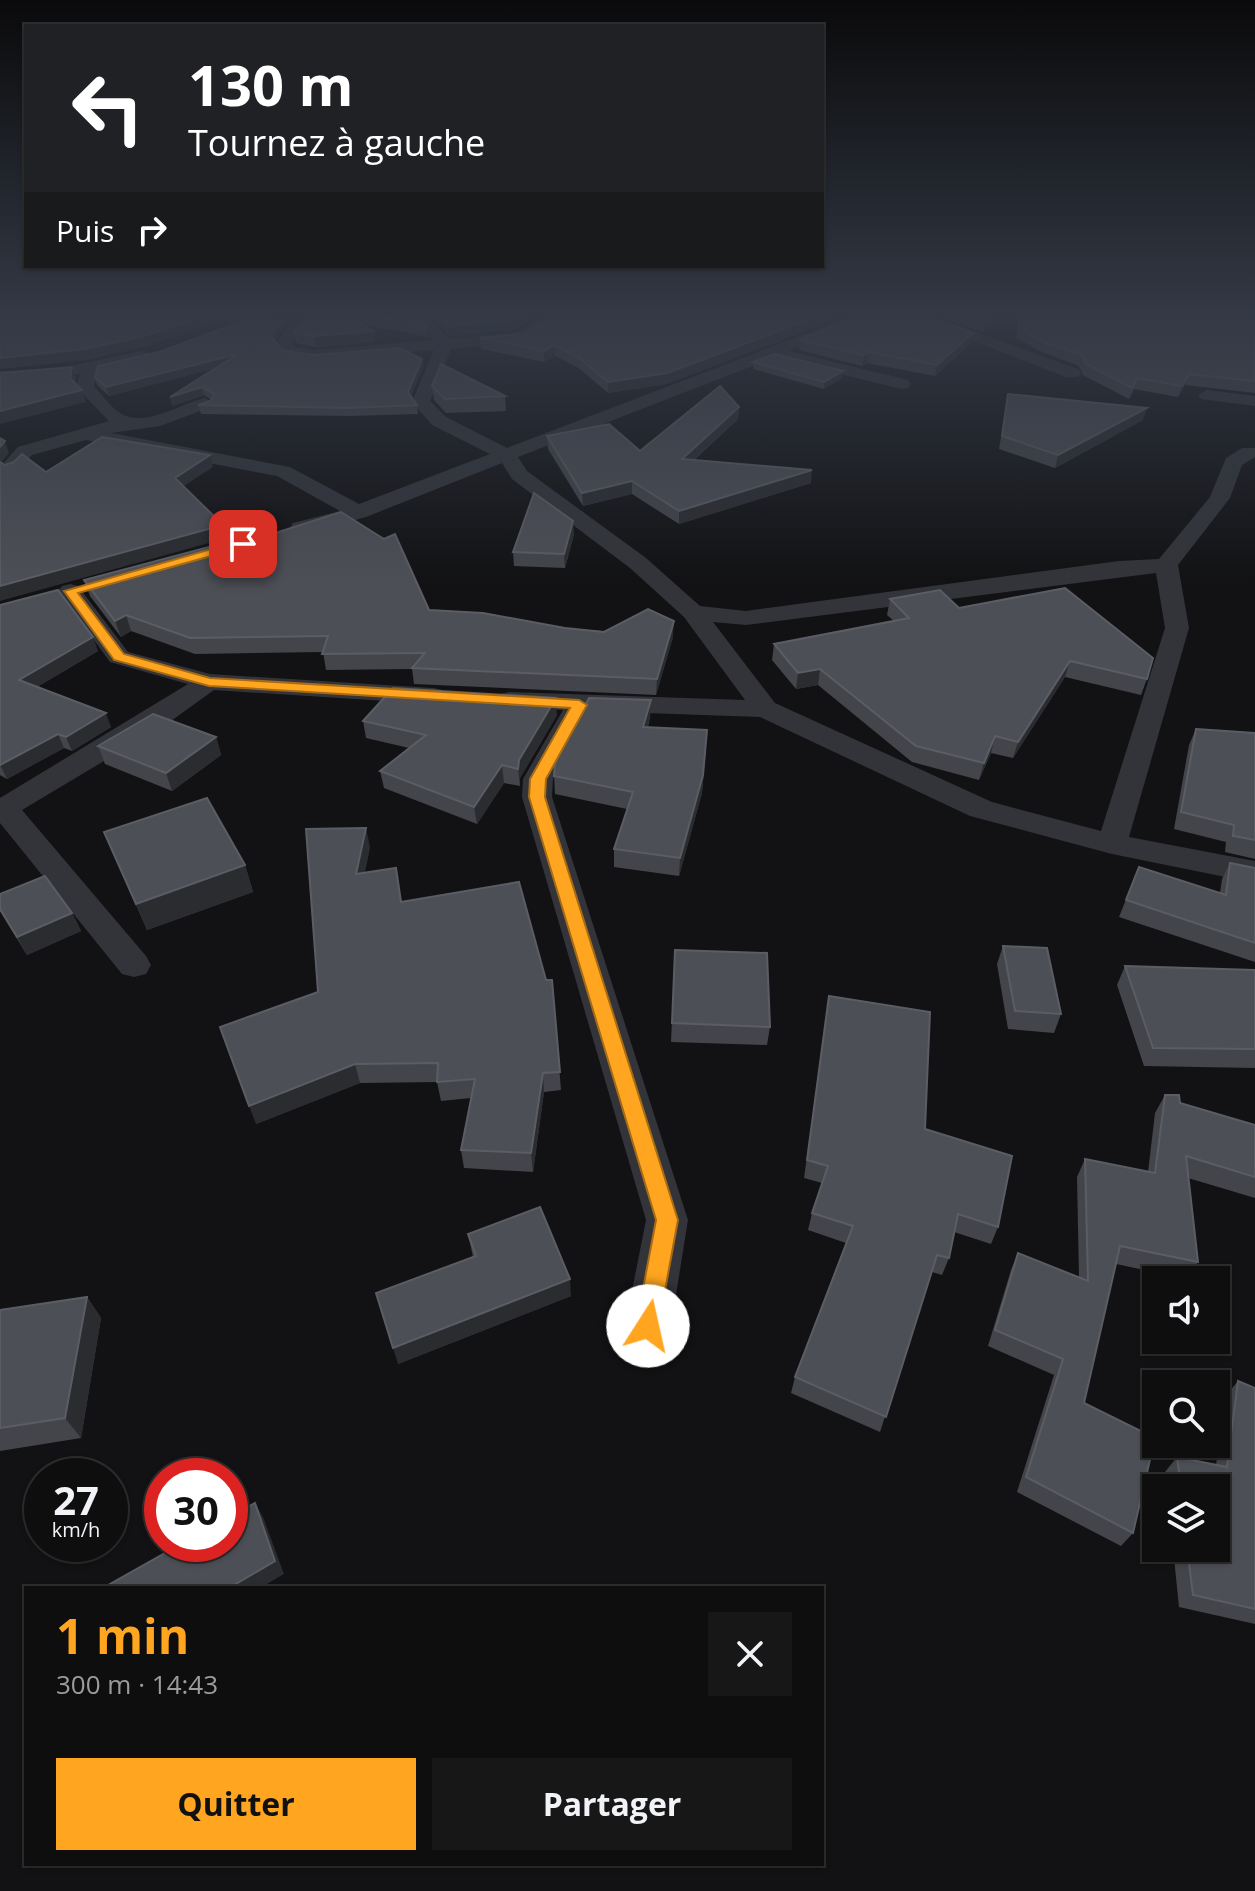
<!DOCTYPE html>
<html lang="fr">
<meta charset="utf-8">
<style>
:root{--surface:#0e0e0f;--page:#171718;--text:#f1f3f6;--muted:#9b9c9e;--line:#2e2e2f;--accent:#ffa51f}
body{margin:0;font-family:"Open Sans",sans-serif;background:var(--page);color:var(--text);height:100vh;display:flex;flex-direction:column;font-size:30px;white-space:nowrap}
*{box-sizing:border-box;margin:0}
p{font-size:26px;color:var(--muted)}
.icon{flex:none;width:44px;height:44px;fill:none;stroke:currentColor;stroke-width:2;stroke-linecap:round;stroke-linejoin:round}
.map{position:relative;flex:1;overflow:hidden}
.details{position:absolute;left:24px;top:1586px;width:800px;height:280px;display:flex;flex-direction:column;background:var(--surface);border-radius:0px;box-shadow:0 2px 6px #0004,0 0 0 2px var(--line)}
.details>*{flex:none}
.hud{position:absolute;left:24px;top:24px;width:800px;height:244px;border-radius:0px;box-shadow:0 2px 6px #0004,0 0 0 2px var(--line);background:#202124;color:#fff;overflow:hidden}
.controls{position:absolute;left:1142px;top:1266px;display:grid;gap:16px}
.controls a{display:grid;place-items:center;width:88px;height:88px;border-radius:0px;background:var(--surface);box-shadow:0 2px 6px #0004,0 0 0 2px var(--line);font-size:40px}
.speed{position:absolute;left:24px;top:1458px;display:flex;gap:16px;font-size:40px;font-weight:700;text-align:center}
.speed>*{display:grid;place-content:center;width:104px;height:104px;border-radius:50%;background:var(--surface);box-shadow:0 2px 6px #0004,0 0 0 2px var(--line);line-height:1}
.speed small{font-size:20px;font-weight:400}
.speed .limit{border:12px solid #d22;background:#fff;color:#111}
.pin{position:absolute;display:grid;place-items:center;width:68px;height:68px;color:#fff;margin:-34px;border-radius:16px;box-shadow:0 4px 12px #0006}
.me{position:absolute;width:88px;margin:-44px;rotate:10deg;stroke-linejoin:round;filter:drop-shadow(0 0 6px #0008)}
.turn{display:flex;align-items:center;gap:28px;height:168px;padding:0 32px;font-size:36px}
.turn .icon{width:104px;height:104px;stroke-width:2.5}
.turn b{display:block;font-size:56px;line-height:68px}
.then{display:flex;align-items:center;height:76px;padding:0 32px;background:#0003;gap:16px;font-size:30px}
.round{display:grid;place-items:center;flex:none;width:84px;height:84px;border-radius:0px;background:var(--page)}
.summary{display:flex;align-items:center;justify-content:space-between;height:136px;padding:0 32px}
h1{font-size:48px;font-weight:700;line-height:60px;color:var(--accent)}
.action{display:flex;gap:16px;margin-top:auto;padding:16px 32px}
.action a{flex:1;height:92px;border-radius:0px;background:var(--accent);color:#111;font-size:32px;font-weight:700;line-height:92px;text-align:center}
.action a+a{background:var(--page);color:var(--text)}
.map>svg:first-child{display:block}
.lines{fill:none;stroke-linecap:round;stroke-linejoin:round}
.minor{fill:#323439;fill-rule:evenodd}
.wall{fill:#43454a}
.shaded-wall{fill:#2b2c30}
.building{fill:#4d4f56;stroke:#5b5d65;stroke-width:2}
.route{fill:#ffa51f;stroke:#a66b14;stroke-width:2}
</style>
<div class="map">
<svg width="1255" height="1891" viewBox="0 0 1255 1891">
<rect width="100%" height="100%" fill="#121214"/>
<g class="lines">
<g class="minor">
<path d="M206 316 306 319 308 322 292 343 295 347 316 350 433 340 413 316H429L449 339 514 333 543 316H562L524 341 451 349 430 401 446 417 507 448 852 316H874L789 351 908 380 911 384 908 388 902 389 773 358 518 457 527 471 646 558 700 606 746 611 1119 561 1159 559 1210 497 1226 458 1242 448H1255V457L1242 465 1230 498 1178 565 1189 628 1129 837 1255 861V883L1112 854 970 816 760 717 589 711 553 779 552 797 688 1220 671 1326 664 1341 648 1347 632 1341 625 1326 646 1220 522 797 523 779 563 710 500 706 496 700 500 694 509 692 745 700 684 617 630 568 512 479 502 463 366 517 301 535 293 533 290 528 293 523 340 511 277 476 86 440 32 455 16 472H2L0 467 18 447 109 421 76 387 80 374 42 382 0 381V371L42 372 141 351 147 352 149 356 147 360 99 370 94 386C103 396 114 412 126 416 150 425 182 403 205 398L214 403 211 407 160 426 111 433 290 467 359 504 490 454 432 425 412 402 434 350 316 360 283 355 276 343 289 326 214 321ZM1156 573 1165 628 1101 831 992 802 775 703 713 622 746 625Z"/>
<path d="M909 316H931L1078 369 1081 373 1078 377H1066Z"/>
<path d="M1207 390 1255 396V406L1201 399 1198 395Z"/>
<path d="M70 584 78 586 128 652 210 674 433 688 442 690 446 696 442 702 433 704 214 690 171 721 22 810 146 956 151 965 146 974 134 977 122 974 0 823V798L188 684 110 662 58 591 62 586Z"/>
</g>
</g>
<g class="wall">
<path d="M299 316H416L426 327 427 337 359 323 374 331 375 342 316 347 296 343 294 333 306 316Z"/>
<path d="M433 316H537L513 330 450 336Z"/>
<path d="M939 316H1001L983 332Z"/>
<path d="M1019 316H1255V393L1185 385 1178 397 1134 389 1129 399 1083 375 1079 366 1044 353 1016 338Z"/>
<path d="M282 321 283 329 275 340 281 350 315 355 422 359 423 367 411 396 417 405 418 414 350 416 201 414 198 405 210 401 211 399 204 395 172 406 170 397 215 368 109 396 97 385 95 377Z"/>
<path d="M525 333 667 384 608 393 579 368 555 356 544 362 481 349 480 338Z"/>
<path d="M800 340 971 343 935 376 867 363 862 366 799 350Z"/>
<path d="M753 362 842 378 824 389 753 369Z"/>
<path d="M432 386 505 396 506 411 446 413 434 400Z"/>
<path d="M1008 394 1143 420 1055 468 999 449Z"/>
<path d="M739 407 738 419 694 460 811 483 679 524 632 494 583 506 548 449 547 436 640 451Z"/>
<path d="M574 534 565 568 514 566 513 552Z"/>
<path d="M244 543 429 610 565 628 673 637 656 695 414 684 412 669 326 670 323 652 195 654 131 631 121 637 90 596 84 580Z"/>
<path d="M890 599 959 608 1147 679 1141 695 1065 677 1013 758 991 753 979 780 912 762 818 685 796 689 772 660 774 644 894 621 887 615Z"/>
<path d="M0 605 98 651 37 687 111 727 72 751 64 748 7 779 0 775Z"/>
<path d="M651 700 650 717 648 727 706 748 702 793 679 876 614 867V849L627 809 555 794 554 776Z"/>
<path d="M557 715 520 778V786L504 783 477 824 384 788 380 771 409 748 366 738 363 721Z"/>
<path d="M1196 729 1255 733V859L1225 852 1226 842 1174 829 1189 745Z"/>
<path d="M216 737 221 755 172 791 105 764 98 746Z"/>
<path d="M104 832 245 865 253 892 147 930Z"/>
<path d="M370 847 364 873 402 902 546 980H552L561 1090 544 1092 533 1172 464 1168 461 1150 471 1098 441 1101 437 1082 360 1083 256 1124 318 992Z"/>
<path d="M1230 863 1255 868V962L1119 917 1139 867 1220 893 1222 879Z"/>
<path d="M0 894 72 913 81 931 27 955 0 911Z"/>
<path d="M1003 946 1061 1014 1054 1033 1008 1029 997 964Z"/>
<path d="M675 950 770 1027 767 1045 671 1042Z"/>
<path d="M1125 966 1255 970V1068L1144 1066 1117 985Z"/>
<path d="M829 996 925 1129 998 1227 991 1244 954 1232 949 1258 942 1275 932 1272 880 1432 791 1393 795 1377 846 1243 808 1230 812 1213 822 1183 804 1178Z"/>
<path d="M1165 1095 1180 1103 1255 1125V1198L1188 1178 1198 1262 1187 1279 1116 1264 1084 1403 1133 1533 1121 1546 1017 1492 1054 1375 988 1346 1011 1270 1018 1253 1079 1277 1077 1177 1085 1159 1148 1172 1155 1113Z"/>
<path d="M468 1234 571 1296 398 1364 473 1257Z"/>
<path d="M87 1297 101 1318 81 1438 0 1451V1310Z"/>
<path d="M1238 1381 1255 1388V1624L1179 1607 1173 1548H1216V1488H1167L1165 1472 1177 1457 1216 1465 1225 1397Z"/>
</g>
<g class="shaded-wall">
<path d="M206 316H215L217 323 144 347 87 360 0 369V358Z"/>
<path d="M519 316H537L513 330 450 336 449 326Z"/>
<path d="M819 316H845L667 384 608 393V382Z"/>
<path d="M991 316H1001L983 332 985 321Z"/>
<path d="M282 321 283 329 273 343 271 335Z"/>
<path d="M374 331 375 342 316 347 314 336Z"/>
<path d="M973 333 971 343 935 376 937 365Z"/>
<path d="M555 345V356L544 362V351Z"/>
<path d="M868 352 867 363 862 366 864 355Z"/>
<path d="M238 354 240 362 109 396 106 387Z"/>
<path d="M422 359 423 367 409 401 408 392Z"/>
<path d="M72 367 76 378 74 389 70 378Z"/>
<path d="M843 371 842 378 824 389V382Z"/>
<path d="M1189 374 1185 385 1178 397 1182 386Z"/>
<path d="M202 387 204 395 172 406 170 397Z"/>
<path d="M82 390 86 402 0 424V411Z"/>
<path d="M739 407 738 419 681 471 682 459Z"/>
<path d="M1147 408 1143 420 1055 468 1058 455Z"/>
<path d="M5 441 9 453 0 464V447Z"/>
<path d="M210 455 213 467 178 490 175 478Z"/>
<path d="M812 470 811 483 679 524V511Z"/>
<path d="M632 481V494L583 506 582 493Z"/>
<path d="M573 521 574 534 565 568 564 554Z"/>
<path d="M223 525 227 538 0 601V586Z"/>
<path d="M126 615 131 631 121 637 115 621Z"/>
<path d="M674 621 673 637 656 695 657 679Z"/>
<path d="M93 637 98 651 25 694 19 680Z"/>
<path d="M1070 661 1065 677 1013 758 1018 742Z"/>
<path d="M820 669 818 685 796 689 798 673Z"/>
<path d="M556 698 557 715 520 778V786L518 769 519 760Z"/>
<path d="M651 700 650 717 643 744V727Z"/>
<path d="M106 713 111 727 72 751 66 737Z"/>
<path d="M707 730 702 793 679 876 680 858Z"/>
<path d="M58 734 64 748 7 779 0 765Z"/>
<path d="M995 736 991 753 979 780 984 763Z"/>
<path d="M216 737 221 755 172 791 166 773Z"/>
<path d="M502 765 504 783 477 824 474 807Z"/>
<path d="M366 828 370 847 361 893 356 874Z"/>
<path d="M245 865 253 892 147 930 136 904Z"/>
<path d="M72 913 81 931 27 955 17 937Z"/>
<path d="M355 1064 360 1083 256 1124 249 1106Z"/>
<path d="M543 1073 544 1092 533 1172 531 1153Z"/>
<path d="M570 1279 571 1296 398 1364 393 1348Z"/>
<path d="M87 1297 101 1318 81 1438 65 1418Z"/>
<path d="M255 1503 263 1517 284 1574 260 1588H229Z"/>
</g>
<g class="building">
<path d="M0 316H206L141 337 84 349 0 358Z"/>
<path d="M307 316H346L374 331 314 336 294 333Z"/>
<path d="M371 316H416L426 327Z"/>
<path d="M441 316H519L512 320 449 326Z"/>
<path d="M552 316H819L667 373 608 382 578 357 555 345 544 351 480 338 525 333Z"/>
<path d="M854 316H928L973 333 937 365 868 352 864 355 800 340Z"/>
<path d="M970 316H991L985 321Z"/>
<path d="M1020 316H1255V381L1189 374 1182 386 1137 378 1132 388 1086 364 1082 355 1046 343 1018 328Z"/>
<path d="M251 318 282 321 271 335 281 350 315 355 400 348 422 359 408 392 417 405 348 408 198 405 210 401 215 394 202 387 170 397 238 354 106 387 95 377 98 366 162 351Z"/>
<path d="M774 354 843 371 824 382 753 362Z"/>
<path d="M441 364 505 396 445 399 432 386Z"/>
<path d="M72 367 70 378 82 390 0 411V373Z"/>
<path d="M720 386 739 407 682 459 812 470 679 511 632 481 582 493 547 436 609 424 640 451Z"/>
<path d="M1008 394 1147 408 1058 455 1002 436Z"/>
<path d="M102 437 210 455 175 478 223 525 0 586V462L5 465 14 462 22 454 46 472Z"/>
<path d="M0 438 5 441 0 447Z"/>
<path d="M534 493 573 521 564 554 513 552Z"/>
<path d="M341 512 384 539 395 534 429 610 483 613 565 628 604 632 648 609 674 621 657 679 412 668 425 653 322 654 328 636 190 638 126 615 115 621 84 580 239 539 244 543Z"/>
<path d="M1065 588 1153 658 1147 679 1070 661 1018 742 995 736 984 763 916 746 820 669 798 673 774 644 909 618 890 599 940 590 959 608Z"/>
<path d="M58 590 93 637 19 680 106 713 66 737 58 734 0 765V605Z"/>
<path d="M393 688 556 698 519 760 518 769 502 765 474 807 380 771 426 735 363 721Z"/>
<path d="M589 698 651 700 643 727 707 730 703 775 680 858 614 849 633 792 554 776 555 762Z"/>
<path d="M153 714 216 737 166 773 98 746Z"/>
<path d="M1196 729 1255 733V840L1233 836 1234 825 1181 812Z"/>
<path d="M207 798 245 865 136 904 104 832Z"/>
<path d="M366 828 356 874 396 868 401 902 519 882 546 980H552L560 1072 543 1073 531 1153 461 1150 475 1079 437 1082 438 1063 355 1064 249 1106 220 1027 318 992 306 829Z"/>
<path d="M1230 863 1255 868V943L1126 900 1139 867 1226 895Z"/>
<path d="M45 876 72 913 17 937 0 909V894Z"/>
<path d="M1003 946 1047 948 1061 1014 1015 1011Z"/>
<path d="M675 950 767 953 770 1027 672 1023Z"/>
<path d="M1125 966 1255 970V1049L1153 1048Z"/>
<path d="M829 996 930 1012 925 1129 1012 1156 998 1227 958 1214 949 1258 937 1255 886 1417 795 1377 853 1226 812 1213 828 1166 807 1160Z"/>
<path d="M1165 1095H1179L1180 1103 1255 1125V1177L1186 1156 1198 1262 1120 1246 1084 1403 1155 1438 1133 1533 1026 1477 1063 1359 995 1330 1018 1253 1088 1281 1085 1159 1155 1173Z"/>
<path d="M540 1207 570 1279 393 1348 376 1293 476 1256 468 1234Z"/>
<path d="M87 1297 65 1418 0 1428V1310Z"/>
<path d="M1238 1381 1255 1388V1609L1193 1595 1187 1548H1216V1488H1181L1177 1457 1227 1467Z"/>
<path d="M255 1503 275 1561 229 1588H103L181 1544H230V1517Z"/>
</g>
<linearGradient id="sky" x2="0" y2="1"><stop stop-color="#0a0a0b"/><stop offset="0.54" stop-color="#333945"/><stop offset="1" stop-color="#333945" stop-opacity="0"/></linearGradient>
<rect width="1255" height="581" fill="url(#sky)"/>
<path class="route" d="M243 540 249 544 247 546 78 593 124 654 210 678 579 700 587 705 546 779 545 797 678 1220 657 1334 648 1337 640 1334 636 1326 656 1220 529 797 530 779 570 708 209 686 114 660 64 591Z"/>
</svg>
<div class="controls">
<a><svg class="icon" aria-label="sound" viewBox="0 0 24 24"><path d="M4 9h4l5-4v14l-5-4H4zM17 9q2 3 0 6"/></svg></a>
<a><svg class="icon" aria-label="search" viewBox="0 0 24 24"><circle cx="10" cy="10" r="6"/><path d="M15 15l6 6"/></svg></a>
<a><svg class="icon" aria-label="layers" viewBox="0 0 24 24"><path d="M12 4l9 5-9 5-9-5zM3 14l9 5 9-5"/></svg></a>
</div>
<div class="speed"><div>27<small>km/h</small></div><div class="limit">30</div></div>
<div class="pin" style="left:243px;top:544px;background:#d93025"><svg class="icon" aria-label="arrive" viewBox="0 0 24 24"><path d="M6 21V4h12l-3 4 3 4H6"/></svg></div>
<svg class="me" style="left:648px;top:1326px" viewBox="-20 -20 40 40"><circle r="19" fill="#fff"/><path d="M0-13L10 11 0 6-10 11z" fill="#ffa51f"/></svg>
<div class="hud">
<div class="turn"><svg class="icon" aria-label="left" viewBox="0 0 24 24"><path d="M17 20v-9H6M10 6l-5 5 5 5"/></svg><div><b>130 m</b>Tournez à gauche</div></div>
<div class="then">Puis<svg class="icon" aria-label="right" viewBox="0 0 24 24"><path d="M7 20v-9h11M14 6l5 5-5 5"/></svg></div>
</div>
<section class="details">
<div class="summary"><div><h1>1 min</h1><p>300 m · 14:43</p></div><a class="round"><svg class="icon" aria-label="close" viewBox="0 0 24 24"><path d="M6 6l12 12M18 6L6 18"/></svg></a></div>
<div class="action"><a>Quitter</a><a>Partager</a></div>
</section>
</div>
